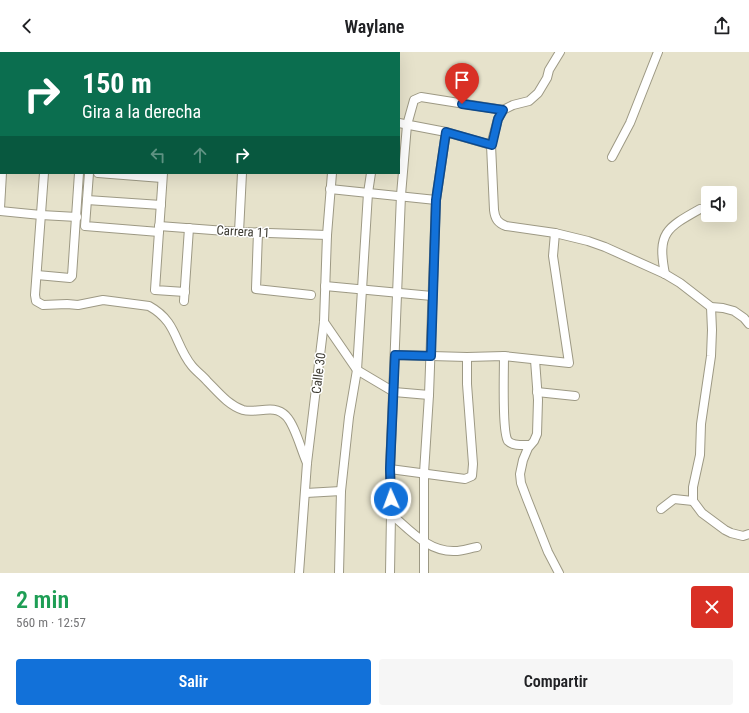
<!DOCTYPE html>
<html lang="es">
<meta charset="utf-8">
<style>
:root{--surface:#fff;--page:#f6f6f6;--text:#202124;--muted:#757577;--accent:#1271d9}
body{margin:0;font-family:"Roboto Condensed",sans-serif;background:var(--page);color:var(--text);height:100vh;display:flex;flex-direction:column;font-size:15px;white-space:nowrap}
*{box-sizing:border-box;margin:0}
p{font-size:13px;color:var(--muted)}
.icon{flex:none;width:22px;height:22px;fill:none;stroke:currentColor;stroke-width:2;stroke-linecap:round;stroke-linejoin:round}
.map{position:relative;height:521px;overflow:hidden}
.drawer{display:flex;flex-direction:column;background:var(--surface);flex:1}
.drawer>*{flex:none}
.guide{position:absolute;left:0px;top:0px;width:400px;height:122px;box-shadow:0 4px 16px #0002;background:#0b6e4f;color:#fff;overflow:hidden}
.fabs{position:absolute;left:701px;top:134px;display:grid;gap:8px}
.fabs a{display:grid;place-items:center;width:36px;height:36px;border-radius:4px;background:var(--surface);box-shadow:0 4px 16px #0002;font-size:20px}
.pin{position:absolute;display:grid;place-items:center;width:34px;height:34px;color:#fff;margin:-41px -17px;border-radius:50% 50% 50% 0;rotate:-45deg;box-shadow:0 0 4px #0007}
.pin .icon{rotate:45deg}
.me{position:absolute;width:44px;margin:-22px;rotate:358deg;stroke-linejoin:round;filter:drop-shadow(0 0 3px #0008)}
.turn{display:flex;align-items:center;gap:14px;height:84px;padding:0 16px;font-size:18px}
.turn .icon{width:52px;height:52px;stroke-width:2.5}
.turn b{display:block;font-size:28px;line-height:34px}
.lanes{display:flex;align-items:center;height:38px;padding:0 16px;background:#0003;justify-content:center;gap:20px;direction:ltr}
.lanes .off{opacity:.35}
.round{display:grid;place-items:center;flex:none;width:42px;height:42px;border-radius:4px;background:var(--page)}
.head{display:flex;align-items:center;justify-content:space-between;height:68px;padding:0 16px}
h1{font-size:24px;font-weight:600;line-height:30px;color:#1e9e55}
.button{display:flex;gap:8px;margin-top:auto;padding:8px 16px}
.button a{flex:1;height:46px;border-radius:4px;background:var(--accent);color:#fff;font-size:16px;font-weight:600;line-height:46px;text-align:center}
.button a+a{background:var(--page);color:var(--text)}
header{display:flex;justify-content:space-between;align-items:center;height:52px;padding:0 16px;background:var(--surface);font-size:18px;font-weight:600}
.map>svg:first-child{display:block}
.lines{fill:none;stroke-linecap:round;stroke-linejoin:round}
.minor-casing{stroke:#9d9984;stroke-width:10}
.minor{stroke:#fff;stroke-width:8}
.route-casing{stroke:#0c498d;stroke-width:10}
.route{stroke:#1271d9;stroke-width:7}
.labels{text-anchor:middle;stroke-width:3;stroke-linejoin:round;paint-order:stroke}
.street-label{font-size:13px;fill:#3d3b32;stroke:#fff}
</style>
<header><svg class="icon" aria-label="back" viewBox="0 0 24 24"><path d="M15 5l-7 7 7 7"/></svg>Waylane<svg class="icon" aria-label="share" viewBox="0 0 24 24"><path d="M12 15V3M7 8l5-5 5 5M5 13v7h14v-7"/></svg></header>
<div class="map">
<svg width="749" height="521" viewBox="0 0 749 521">
<rect width="100%" height="100%" fill="#e6e2cb"/>
<g class="lines">
<g class="minor-casing">
<g id="minor">
<path d="M298 0 311 1"/>
<path d="M337 0V1"/>
<path d="M560 0 549 18 547 26 538 41 529 49 513 53 503 58 498 67 491 93 494 158C495 167 498 171 506 174L555 181 588 189 605 195 665 222 680 231 711 255 723 256 734 259 744 266 749 272"/>
<path d="M8 1V0"/>
<path d="M52 1V0"/>
<path d="M87 1V0"/>
<path d="M97 1 98 0"/>
<path d="M171 1V0"/>
<path d="M191 1V0"/>
<path d="M218 1V0"/>
<path d="M249 1 250 0"/>
<path d="M0 61H1"/>
<path d="M399 71 446 80 491 93"/>
<path d="M612 105 630 71 658 0"/>
<path d="M44 121 35 243 36 249 43 253 67 252 78 253 103 248 149 254C178 270 174 292 192 314 197 320 203 324 207 329 218 340 228 353 243 358 257 362 274 351 286 364 295 373 301 398 307 411"/>
<path d="M89 121 85 174 159 180"/>
<path d="M98 121 162 126"/>
<path d="M163 121 155 238 185 240"/>
<path d="M330 137 436 148"/>
<path d="M87 148 161 153"/>
<path d="M0 156 2 121"/>
<path d="M0 159 41 163 77 165"/>
<path d="M159 174 239 180 327 183"/>
<path d="M239 180 242 121"/>
<path d="M258 180 256 237 311 243"/>
<path d="M665 222C657 181 666 176 700 157"/>
<path d="M37 223 70 226 72 224 79 121"/>
<path d="M325 234 432 244"/>
<path d="M184 249 189 176"/>
<path d="M711 255 712 278 711 304 701 372 700 403 693 435V449L702 461 725 478 731 481 743 484 749 482"/>
<path d="M324 270 357 318 394 340 429 343"/>
<path d="M395 303 467 305 504 304 569 311 553 204 555 181"/>
<path d="M504 304C504 318 502 381 508 389 513 394 523 393 529 393"/>
<path d="M535 308 538 348 537 382 534 389 528 396 523 408 520 422 521 431 527 447 548 500 559 521"/>
<path d="M537 340 575 344"/>
<path d="M390 417 465 427 472 424 473 412 467 332V305"/>
<path d="M306 441 341 439"/>
<path d="M661 457 674 447 693 449"/>
<path d="M391 462C410 478 428 500 455 499 462 499 470 496 477 495"/>
<path d="M299 521 307 411 324 270 327 183 332 121"/>
<path d="M339 521 341 439 349 365 357 318 368 141 371 121"/>
<path d="M390 521 391 462 390 417 401 143 407 73 414 48 421 45 503 58"/>
<path d="M424 521V421L429 343 436 148 446 80"/>
</g>
</g>
<use href="#minor" class="minor"/>
</g>
<g class="lines">
<g class="route-casing">
<path id="route" d="M391 447 390 417 395 303 431 304 436 148 446 80 492 93 498 67 503 58 462 52"/>
</g>
<use href="#route" class="route"/>
</g>
<g class="labels">
<g class="street-label">
<text transform="translate(243 179) rotate(3)" y="5">Carrera 11</text>
<text transform="translate(318 321) rotate(-83)" y="5">Calle 30</text>
</g>
</g>
</svg>
<div class="fabs">
<a><svg class="icon" aria-label="sound" viewBox="0 0 24 24"><path d="M4 9h4l5-4v14l-5-4H4zM17 9q2 3 0 6"/></svg></a>
</div>
<div class="pin" style="left:462px;top:52px;background:#d93025"><svg class="icon" aria-label="arrive" viewBox="0 0 24 24"><path d="M6 21V4h12l-3 4 3 4H6"/></svg></div>
<svg class="me" style="left:391px;top:447px" viewBox="-20 -20 40 40"><circle r="17" fill="#1271d9" stroke="#fff" stroke-width="3"/><path d="M0-11L8 9 0 5-8 9z" fill="#fff"/></svg>
<div class="guide">
<div class="turn"><svg class="icon" aria-label="right" viewBox="0 0 24 24"><path d="M7 20v-9h11M14 6l5 5-5 5"/></svg><div><b>150 m</b>Gira a la derecha</div></div>
<div class="lanes"><svg class="icon off" aria-label="left" viewBox="0 0 24 24"><path d="M17 20v-9H6M10 6l-5 5 5 5"/></svg><svg class="icon off" aria-label="ahead" viewBox="0 0 24 24"><path d="M12 20V5M6 11l6-6 6 6"/></svg><svg class="icon" aria-label="right" viewBox="0 0 24 24"><path d="M7 20v-9h11M14 6l5 5-5 5"/></svg></div>
</div>
</div>
<section class="drawer">
<div class="head"><div><h1>2 min</h1><p>560 m · 12:57</p></div><a class="round" style="background:#d93025;color:#fff"><svg class="icon" aria-label="close" viewBox="0 0 24 24"><path d="M6 6l12 12M18 6L6 18"/></svg></a></div>
<div class="button"><a>Salir</a><a>Compartir</a></div>
</section>
